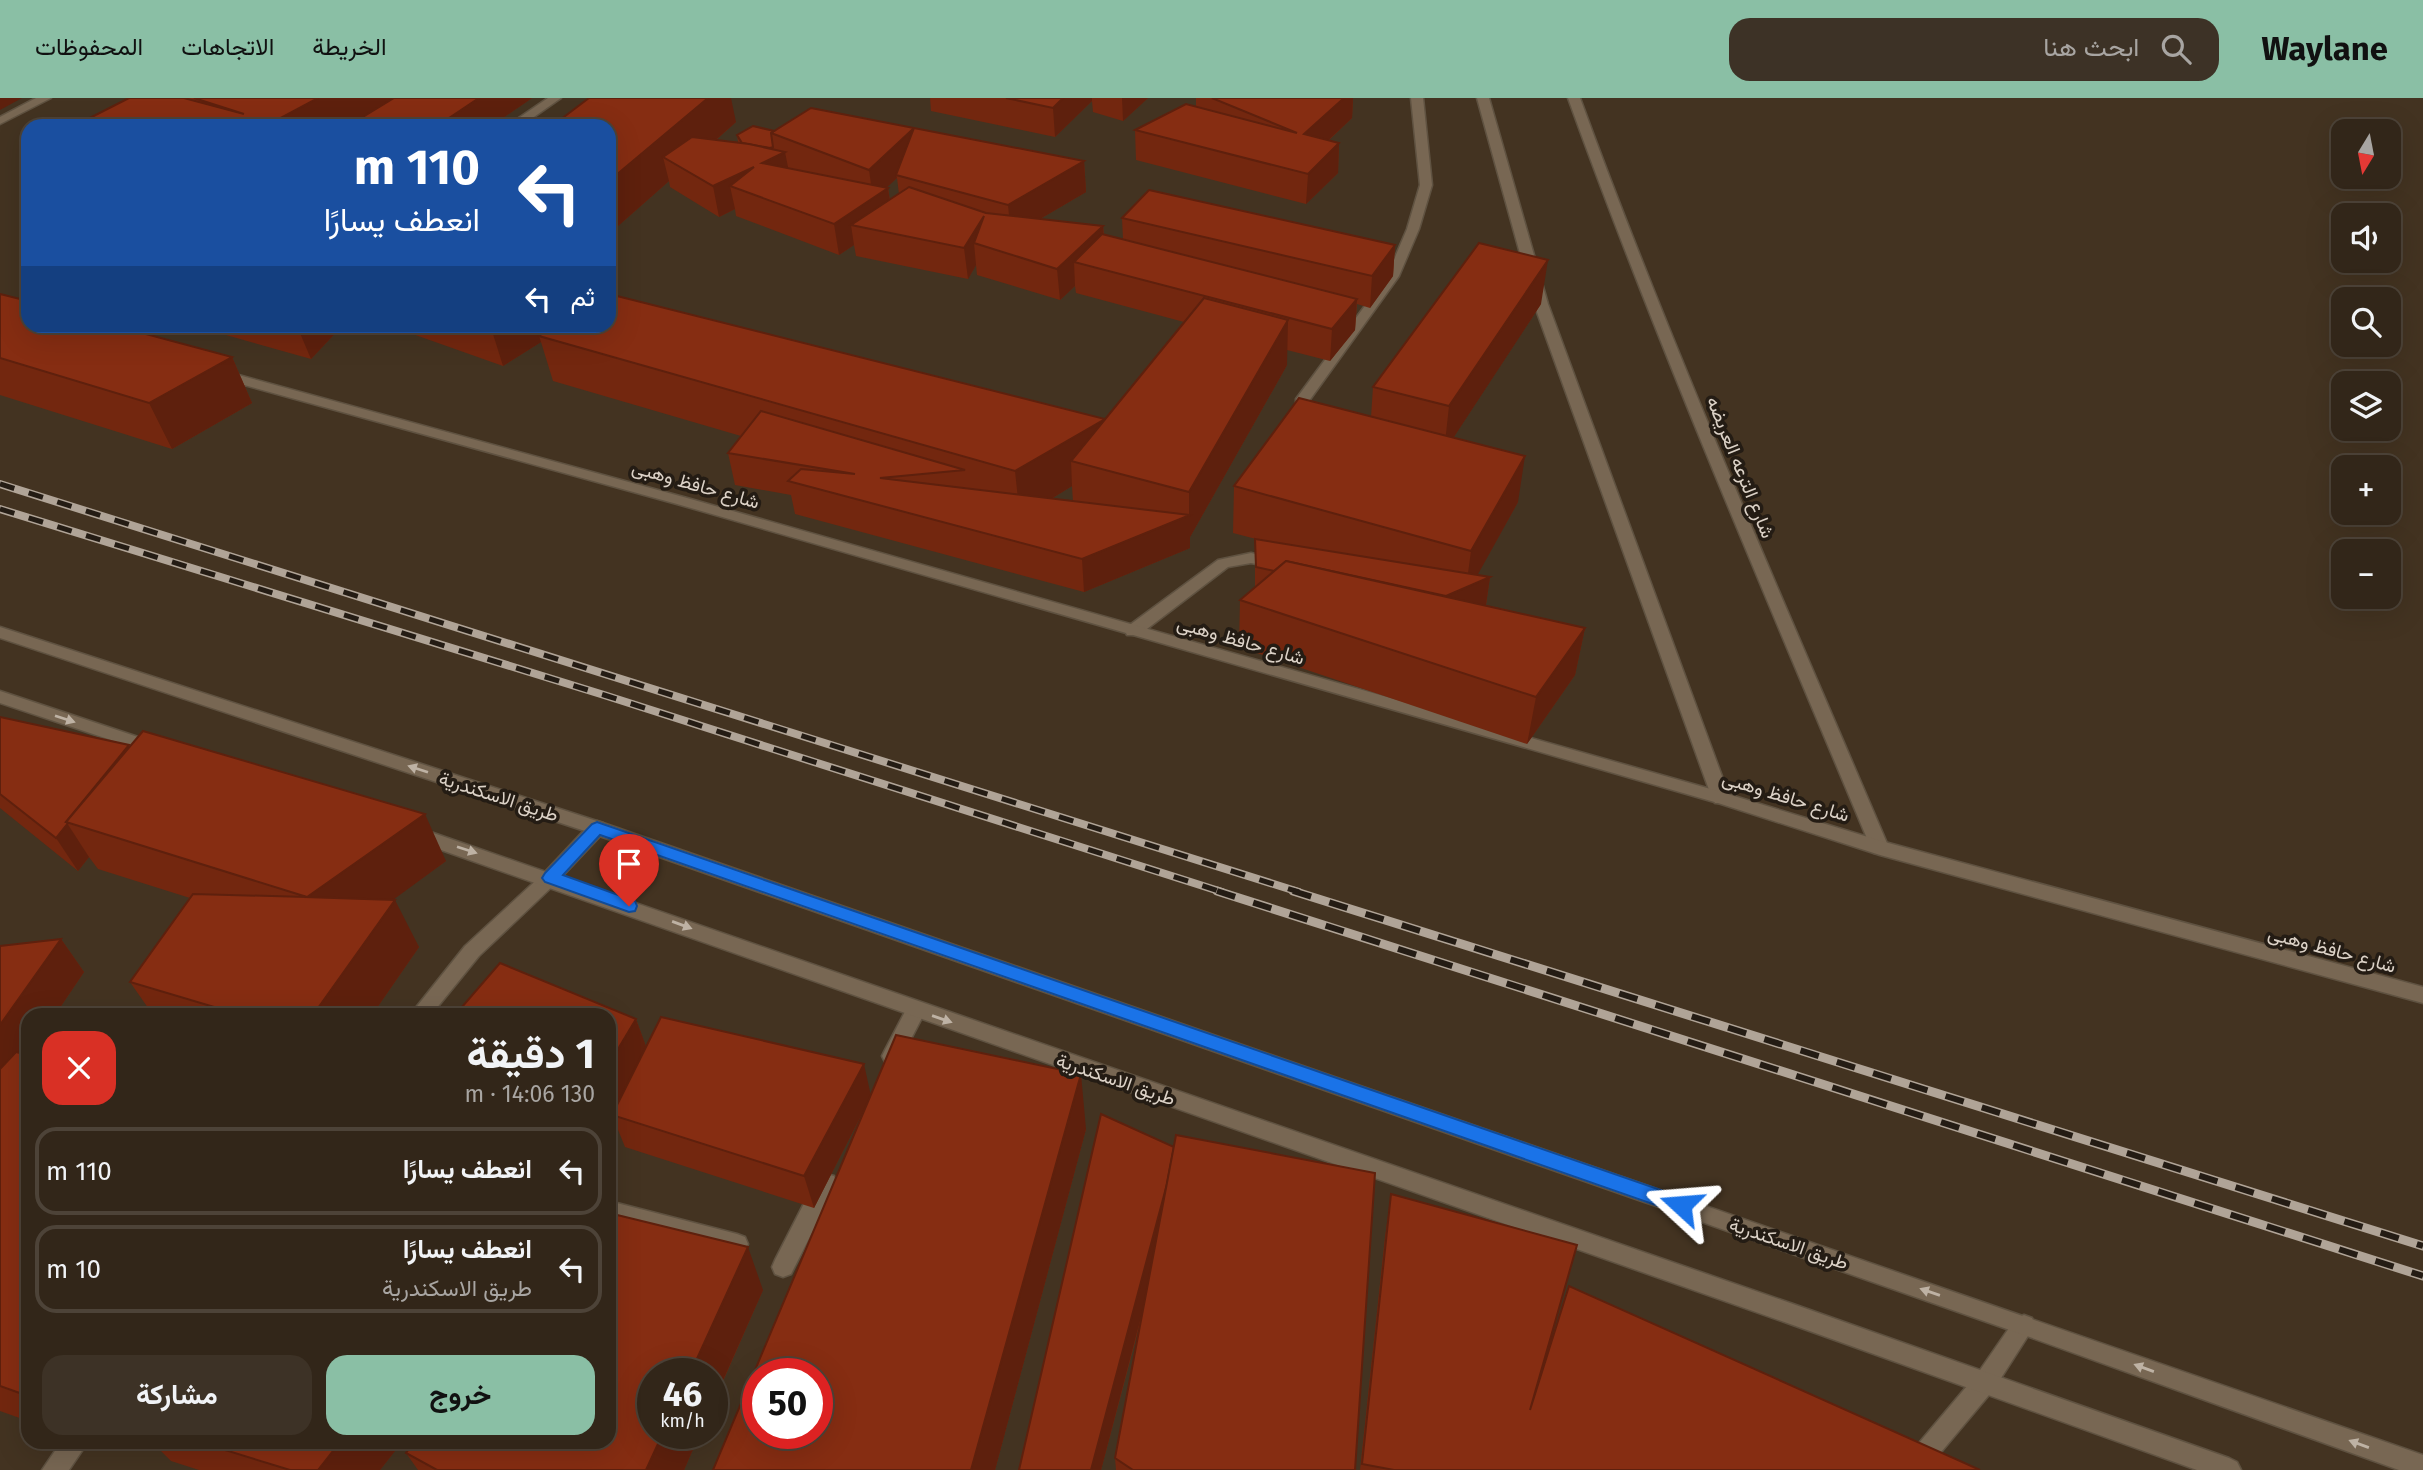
<!DOCTYPE html>
<html lang="ar">
<meta charset="utf-8">
<style>
:root{--surface:#322619;--page:#3d3226;--text:#f1f3f6;--muted:#a8a5a2;--line:#4d4338;--accent:#8abfa5}
body{margin:0;font-family:"Fira Sans",Vazirmatn,sans-serif;background:var(--page);color:var(--text);direction:rtl;height:100vh;display:flex;flex-direction:column;font-size:26px;white-space:nowrap}
*{box-sizing:border-box;margin:0}
p{font-size:23px;color:var(--muted)}
.icon{flex:none;width:38px;height:38px;fill:none;stroke:currentColor;stroke-width:2;stroke-linecap:round;stroke-linejoin:round}
.map{position:relative;flex:1;overflow:hidden;direction:ltr}
.sheet{position:absolute;left:21px;top:910px;width:595px;height:441px;display:flex;flex-direction:column;background:var(--surface);border-radius:21px;box-shadow:0 7px 28px #0002,0 0 0 2px var(--line);direction:rtl}
.sheet>*{flex:none}
.hud{position:absolute;left:21px;top:21px;width:595px;height:214px;border-radius:21px;box-shadow:0 7px 28px #0002,0 0 0 2px var(--line);direction:rtl;background:#1a4fa0;color:#fff;overflow:hidden}
.needle{width:46px;rotate:190deg}
.controls{position:absolute;left:2331px;top:21px;display:grid;gap:14px}
.controls a{display:grid;place-items:center;width:70px;height:70px;border-radius:14px;background:var(--surface);box-shadow:0 7px 28px #0002,0 0 0 2px var(--line);font-size:35px}
.speed{position:absolute;left:637px;top:1260px;display:flex;gap:14px;font-size:35px;font-weight:700;text-align:center}
.speed>*{display:grid;place-content:center;width:91px;height:91px;border-radius:50%;background:var(--surface);box-shadow:0 7px 28px #0002,0 0 0 2px var(--line);line-height:1}
.speed small{font-size:18px;font-weight:400}
.speed .limit{border:10px solid #d22;background:#fff;color:#111}
.pin{position:absolute;display:grid;place-items:center;width:60px;height:60px;color:#fff;margin:-72px -30px;border-radius:50% 50% 50% 0;rotate:-45deg;box-shadow:0 0 7px #0007}
.pin .icon{rotate:45deg}
.me{position:absolute;width:77px;margin:-38px;rotate:289deg;stroke-linejoin:round;filter:drop-shadow(0 0 5px #0008)}
.turn{display:flex;align-items:center;gap:24px;height:147px;padding:0 21px;font-size:32px}
.turn .icon{width:91px;height:91px;stroke-width:2.5}
.turn b{display:block;font-size:49px;line-height:60px}
.then{display:flex;align-items:center;height:66px;padding:0 21px;background:#0003;gap:14px;font-size:26px}
.round{display:grid;place-items:center;flex:none;width:74px;height:74px;border-radius:21px;background:var(--page)}
.headline{display:flex;align-items:center;justify-content:space-between;height:119px;padding:0 21px}
h1{font-size:42px;font-weight:700;line-height:52px}
.action{display:flex;gap:14px;margin-top:auto;padding:14px 21px}
.action a{flex:1;height:80px;border-radius:21px;background:var(--accent);color:#111;font-size:28px;font-weight:700;line-height:80px;text-align:center}
.action a+a{background:var(--page);color:var(--text)}
ul{padding:0;list-style:none}
li{display:flex;align-items:center;gap:21px;height:88px;margin:0 14px 10px;padding:0 7px;border:4px solid var(--line);border-radius:21px}
li div{flex:1}
li b{display:block;font-size:26px}
li em{font-style:normal}
header{display:flex;align-items:center;gap:42px;box-sizing:border-box;height:98px;padding:0 35px;background:var(--accent);color:#111}
header strong{font-size:33px}
nav{display:flex;gap:38px;margin-inline-start:auto;font-size:24px}
.search{width:490px;height:63px;background:var(--page);display:flex;align-items:center;gap:18px;box-sizing:border-box;padding:0 24px;border-radius:21px;color:var(--muted);font-size:26px}
.map>svg:first-child{display:block}
.lines{fill:none;stroke-linecap:round;stroke-linejoin:round}
.lane-casing{stroke:#5f5241;stroke-width:3}
.street-casing{stroke:#5f5241;stroke-width:3}
.secondary-casing{stroke:#5f5241;stroke-width:3}
.lane{fill:#786753;fill-rule:evenodd}
.street{fill:#786753;fill-rule:evenodd}
.secondary{fill:#786753;fill-rule:evenodd}
.rail-far1-casing{stroke:#b0a497;stroke-width:8}
.rail-casing{stroke:#b0a497;stroke-width:9}
.rail-far1{stroke:#241c14;stroke-width:5;stroke-dasharray:15;stroke-linecap:butt}
.rail{stroke:#241c14;stroke-width:6;stroke-dasharray:19;stroke-linecap:butt}
.wall{fill:#73270f;fill-rule:evenodd}
.shaded-wall{fill:#5e200d}
.building{fill:#862d12;stroke:#5e200d;stroke-width:2;fill-rule:evenodd}
.oneway{fill:#beb2a4}
.route{fill:#1a73e8;stroke:#114b97;stroke-width:2}
.labels{text-anchor:middle;stroke-width:7;stroke-linejoin:round;paint-order:stroke}
.street-label{font-size:19px;fill:#dcd2c7;stroke:#241c14}
</style>
<header>
<strong>Waylane</strong>
<div class="search"><svg class="icon" aria-label="search" viewBox="0 0 24 24"><circle cx="10" cy="10" r="6"/><path d="M15 15l6 6"/></svg>ابحث هنا</div>
<nav><a>الخريطة</a><a>الاتجاهات</a><a>المحفوظات</a></nav>
</header>
<div class="map">
<svg width="2423" height="1372" viewBox="0 0 2423 1372">
<rect width="100%" height="100%" fill="#433321"/>
<g class="lines">
<g class="lane-casing">
<g id="lane">
<path d="M548 0H561L521 28H507Z"/>
<path d="M1411 0H1423L1432 87 1419 131 1399 178 1306 307H1296V301L1387 178 1407 131 1420 87Z"/>
<path d="M126 228H139L122 251H112L110 248Z"/>
<path d="M1251 455 1282 462 1285 465 1277 470 1251 465 1228 469 1139 537H1127L1125 533 1127 529 1218 462Z"/>
<path d="M597 723 603 725 606 730 603 735 556 785 479 858 431 917H410L465 848 544 775 591 725Z"/>
<path d="M916 904 923 906 926 912 899 964 892 966 885 964 882 958 885 952 909 906Z"/>
<path d="M826 1076 834 1078 837 1085 791 1176 783 1179 775 1176 772 1169 775 1162 818 1078Z"/>
<path d="M609 1103 737 1136 745 1139 748 1146 745 1153 737 1156 609 1121Z"/>
<path d="M61 1344H88L69 1372H42Z"/>
</g>
</g>
<g class="street-casing">
<g id="street">
<path d="M36 0H51L0 26V19Z"/>
<path d="M1477 0H1489L1548 206 1730 700 1727 705H1715L1712 700 1534 206Z"/>
<path d="M1568 0H1580C1673 254 1783 501 1889 750L1886 755H1874L1871 750C1767 501 1660 254 1568 0Z"/>
<path d="M2024 1217 2032 1220 2035 1227 1994 1291 1926 1372H1899L1903 1364 1978 1275 2016 1220Z"/>
</g>
</g>
<g class="secondary-casing">
<g id="secondary">
<path d="M220 272 687 400 1721 694 1881 743 2423 889V905L1880 757 1718 705 677 406 215 279 213 276Z"/>
<path d="M0 529 603 725 2423 1357V1372H2399L2024 1237 591 735 0 540Z"/>
<path d="M0 593 162 647 165 651 156 657 0 605Z"/>
<path d="M416 729 1793 1206 2229 1360 2237 1364 2241 1372H2197L1793 1227 410 741 407 736 410 731Z"/>
</g>
</g>
<use href="#lane" class="lane"/>
<use href="#street" class="street"/>
<use href="#secondary" class="secondary"/>
<g class="rail-far1-casing">
<g id="rail-far1">
<path d="M0 386 1299 794"/>
<path d="M0 411 604 597 1222 794"/>
</g>
</g>
<g class="rail-casing">
<g id="rail">
<path d="M1217 793 2423 1178"/>
<path d="M1293 793 2423 1148"/>
</g>
</g>
<use href="#rail-far1" class="rail-far1"/>
<use href="#rail" class="rail"/>
</g>
<g class="wall">
<path d="M129 0H532L491 28H360Z"/>
<path d="M930 0H1148L1123 23 1093 14 1092 3 1055 39 931 13Z"/>
<path d="M1196 0H1353L1352 20 1328 43 1339 45 1338 75 1306 106 1136 62 1135 32 1196 9Z"/>
<path d="M736 24 716 42 738 44 737 37 774 33 1084 63 1086 94 1040 121 1103 128 1104 137 1123 141 1122 120 1395 147 1393 178 1370 210 1357 206 1355 232 1330 263 1287 252V267L1190 439V450L1084 494 795 416 791 397 735 387 728 355 741 338 553 283 541 244 503 268 390 228H609L1105 321 1184 224 1076 195 1075 188 1060 202 977 177 976 167 968 181 856 158 854 147 839 157 736 118 735 111 719 119 670 89 669 83 609 136V28ZM897 80 899 96 890 102 888 90 887 89ZM1072 388 1073 404 1051 401Z"/>
<path d="M0 196 232 259 252 305 172 351 0 297Z"/>
<path d="M1541 206 1453 340 1518 404 1477 477 1490 479 1486 507 1585 530 1575 577 1527 646 1239 549 1240 502 1255 490V441H1256L1233 435 1234 388 1371 319 1373 289Z"/>
<path d="M194 228H342L311 261Z"/>
<path d="M0 619 129 647 130 649 446 763 392 802 419 849 372 917H153L130 884 190 800 98 771 89 759 78 773 0 710Z"/>
<path d="M61 841 84 874 55 917H28V1323L0 1313V848Z"/>
<path d="M609 917 636 921 646 949 871 997 1086 1031 995 1372H713L867 1006 814 1110 625 1049 612 1017 617 1007 609 1021Z"/>
<path d="M1101 1016 1355 1372H1116L1115 1360 1143 1214 1101 1372H1019Z"/>
<path d="M1391 1096 1530 1312 1980 1372H1360L1385 1139Z"/>
<path d="M763 1192 684 1372H418L406 1355Z"/>
<path d="M152 1344H402L380 1372H199L171 1363Z"/>
</g>
<g class="shaded-wall">
<path d="M0 0H22L0 12Z"/>
<path d="M318 0H409L358 22 360 27 359 28H274L273 24Z"/>
<path d="M479 0H532L491 28H437Z"/>
<path d="M708 0H731L736 24 683 71 663 59 669 83 609 136V83Z"/>
<path d="M1063 0H1092V3L1055 39 1053 10Z"/>
<path d="M1122 0H1148L1123 23Z"/>
<path d="M1344 0H1353L1352 20 1303 66 1304 36Z"/>
<path d="M914 30 896 77 897 80 883 93 888 90 892 120 851 127 854 147 839 157 834 126 873 100 869 72Z"/>
<path d="M1339 45 1338 75 1306 106 1308 76Z"/>
<path d="M773 49 775 59 785 54 791 84 730 88 735 111 719 119 713 88 752 60Z"/>
<path d="M1084 63 1086 94 1011 138 1008 107Z"/>
<path d="M984 118 974 145 976 167 968 181 964 150Z"/>
<path d="M1103 128 1105 159 1074 164 1075 188 1060 202 1057 171Z"/>
<path d="M1395 147 1393 178 1370 210 1372 178Z"/>
<path d="M1548 162 1541 206 1444 354 1449 308Z"/>
<path d="M1357 201 1355 232 1330 263 1332 231Z"/>
<path d="M1288 222 1287 267 1190 439V450L1084 494 1082 461 1189 418V394Z"/>
<path d="M297 228H342L311 261Z"/>
<path d="M506 228H568L539 238 541 244 503 268 493 236Z"/>
<path d="M232 259 252 305 172 351 149 305Z"/>
<path d="M1105 321 1071 363 1072 388 1020 420 1015 373Z"/>
<path d="M1525 358 1518 404 1472 487 1490 479 1485 513 1425 507 1466 490 1471 453Z"/>
<path d="M1585 530 1575 577 1527 646 1536 599Z"/>
<path d="M425 716 446 763 333 846 307 799Z"/>
<path d="M67 725 89 759 78 773 56 740Z"/>
<path d="M395 802 419 849 372 917H313Z"/>
<path d="M61 841 84 874 55 917H28V957L0 998V927Z"/>
<path d="M636 921 648 954 609 1021V966Z"/>
<path d="M864 966 871 998 814 1110 804 1078Z"/>
<path d="M1081 976 1086 1031 995 1372H971Z"/>
<path d="M1177 1050V1081L1101 1372H1091Z"/>
<path d="M748 1149 763 1192 712 1307V1276H690Z"/>
<path d="M663 1335H700L684 1372H646Z"/>
<path d="M340 1344H402L380 1372H318Z"/>
</g>
<g class="building">
<path d="M129 0H184L244 16 194 0H318L273 24 286 28H74Z"/>
<path d="M394 0H479L437 28H388L358 22Z"/>
<path d="M589 0H708L609 83V28H552Z"/>
<path d="M1006 0H1063L1053 10Z"/>
<path d="M1212 0H1344L1304 36 1339 45 1308 76 1135 32 1186 6 1297 35Z"/>
<path d="M811 10 1084 63 1008 107 896 77 914 30 869 72 771 35Z"/>
<path d="M753 28 774 33 771 35 773 49 770 50 742 45 737 37Z"/>
<path d="M692 39 749 46 785 54 762 65 888 90 834 126 730 88 754 69 713 88 663 59Z"/>
<path d="M909 89 986 115 1103 128 1057 171 974 145 984 118 964 150 851 127Z"/>
<path d="M1149 92 1395 147 1372 178 1122 120Z"/>
<path d="M1102 136 1357 201 1332 231 1074 164Z"/>
<path d="M1479 145 1548 162 1449 308 1373 289Z"/>
<path d="M0 196 28 203V228H116L232 259 149 305 0 260Z"/>
<path d="M609 196 1105 321 1015 373 539 238 552 228H609Z"/>
<path d="M1204 200 1288 222 1189 394 1071 363Z"/>
<path d="M469 228H506L493 236Z"/>
<path d="M1299 300 1525 358 1471 453 1234 388Z"/>
<path d="M761 313 965 372 880 380 1190 417 1082 461 788 383 801 371 855 376 728 355Z"/>
<path d="M1255 441 1490 479 1446 498 1286 463 1274 473 1256 469Z"/>
<path d="M1286 463 1585 530 1536 599 1240 502Z"/>
<path d="M0 619 129 647 66 724 68 725 56 740 0 696Z"/>
<path d="M143 633 425 716 307 799 395 802 313 917H241L130 884 193 796 307 799 66 724Z"/>
<path d="M61 841 0 927V848Z"/>
<path d="M500 865 636 921 609 966V917H455Z"/>
<path d="M661 919 864 966 804 1078 612 1017Z"/>
<path d="M896 937 1081 976 971 1372H713ZM758 1276H817V1335H758Z"/>
<path d="M16 954 28 957V1298L0 1288V971Z"/>
<path d="M1101 1016 1174 1049 1167 1086 1091 1372H1019Z"/>
<path d="M1176 1037 1375 1075 1355 1372H1133L1115 1360Z"/>
<path d="M1391 1096 1577 1147 1530 1312 1569 1188 1980 1372H1394L1362 1366Z"/>
<path d="M609 1115 748 1149 690 1276H653V1335H663L646 1372H437L406 1355 414 1344H609Z"/>
<path d="M199 1344H340L318 1372H290Z"/>
</g>
<defs><path id="oneway-solid" d="M-6-.8H1V-3.2L6.5 0L1 3.2V.8H-6Z" transform="scale(1.75)"/></defs>
<g class="oneway">
<use href="#oneway-solid" transform="translate(65 621) rotate(18)"/>
<use href="#oneway-solid" transform="translate(418 671) rotate(-162)"/>
<use href="#oneway-solid" transform="translate(467 752) rotate(18)"/>
<use href="#oneway-solid" transform="translate(682 827) rotate(20)"/>
<use href="#oneway-solid" transform="translate(942 921) rotate(19)"/>
<use href="#oneway-solid" transform="translate(1930 1194) rotate(-161)"/>
<use href="#oneway-solid" transform="translate(2144 1270) rotate(-160)"/>
<use href="#oneway-solid" transform="translate(2359 1346) rotate(-160)"/>
</g>
<path class="route" d="M597 724 1681 1099 1688 1101 1690 1107 1688 1113 1681 1116 600 737 563 777 635 803 637 808 635 813 629 814 545 784 542 780 545 775 592 726Z"/>
<g class="labels">
<g class="street-label">
<text transform="translate(1741 369) rotate(68)" y="7">شارع الترعه العريضه</text>
<text transform="translate(696 386) rotate(16)" y="7">شارع حافظ وهبى</text>
<text transform="translate(1241 542) rotate(16)" y="7">شارع حافظ وهبى</text>
<text transform="translate(499 698) rotate(18)" y="7">طريق الاسكندرية</text>
<text transform="translate(1786 698) rotate(17)" y="7">شارع حافظ وهبى</text>
<text transform="translate(2332 851) rotate(15)" y="7">شارع حافظ وهبى</text>
<text transform="translate(1116 981) rotate(19)" y="7">طريق الاسكندرية</text>
<text transform="translate(1789 1145) rotate(19)" y="7">طريق الاسكندرية</text>
</g>
</g>
</svg>
<div class="controls">
<a><svg class="needle" viewBox="-14 -14 28 28"><path d="M0-13l5 13h-10z" fill="#e53935"/><path d="M0 13l5-13h-10z" fill="#a8a5a2"/></svg></a>
<a><svg class="icon" aria-label="sound" viewBox="0 0 24 24"><path d="M4 9h4l5-4v14l-5-4H4zM17 9q2 3 0 6"/></svg></a>
<a><svg class="icon" aria-label="search" viewBox="0 0 24 24"><circle cx="10" cy="10" r="6"/><path d="M15 15l6 6"/></svg></a>
<a><svg class="icon" aria-label="layers" viewBox="0 0 24 24"><path d="M12 4l9 5-9 5-9-5zM3 14l9 5 9-5"/></svg></a>
<a>+</a>
<a>−</a>
</div>
<div class="speed"><div>46<small>km/h</small></div><div class="limit">50</div></div>
<div class="pin" style="left:629px;top:808px;background:#d93025"><svg class="icon" aria-label="arrive" viewBox="0 0 24 24"><path d="M6 21V4h12l-3 4 3 4H6"/></svg></div>
<svg class="me" style="left:1681px;top:1107px" viewBox="-20 -20 40 40"><path d="M0-17L14 15 0 8-14 15z" fill="#1a73e8" stroke="#fff" stroke-width="4"/></svg>
<div class="hud">
<div class="turn"><svg class="icon" aria-label="left" viewBox="0 0 24 24"><path d="M17 20v-9H6M10 6l-5 5 5 5"/></svg><div><b>110 m</b>انعطف يسارًا</div></div>
<div class="then">ثم<svg class="icon" aria-label="left" viewBox="0 0 24 24"><path d="M17 20v-9H6M10 6l-5 5 5 5"/></svg></div>
</div>
<section class="sheet">
<div class="headline"><div><h1>1 دقيقة</h1><p>130 m · 14:06</p></div><a class="round" style="background:#d93025;color:#fff"><svg class="icon" aria-label="close" viewBox="0 0 24 24"><path d="M6 6l12 12M18 6L6 18"/></svg></a></div>
<ul>
<li><svg class="icon" aria-label="left" viewBox="0 0 24 24"><path d="M17 20v-9H6M10 6l-5 5 5 5"/></svg><div><b>انعطف يسارًا</b></div><em>110 m</em></li>
<li><svg class="icon" aria-label="left" viewBox="0 0 24 24"><path d="M17 20v-9H6M10 6l-5 5 5 5"/></svg><div><b>انعطف يسارًا</b><p>طريق الاسكندرية</p></div><em>10 m</em></li>
</ul>
<div class="action"><a>خروج</a><a>مشاركة</a></div>
</section>
</div>
